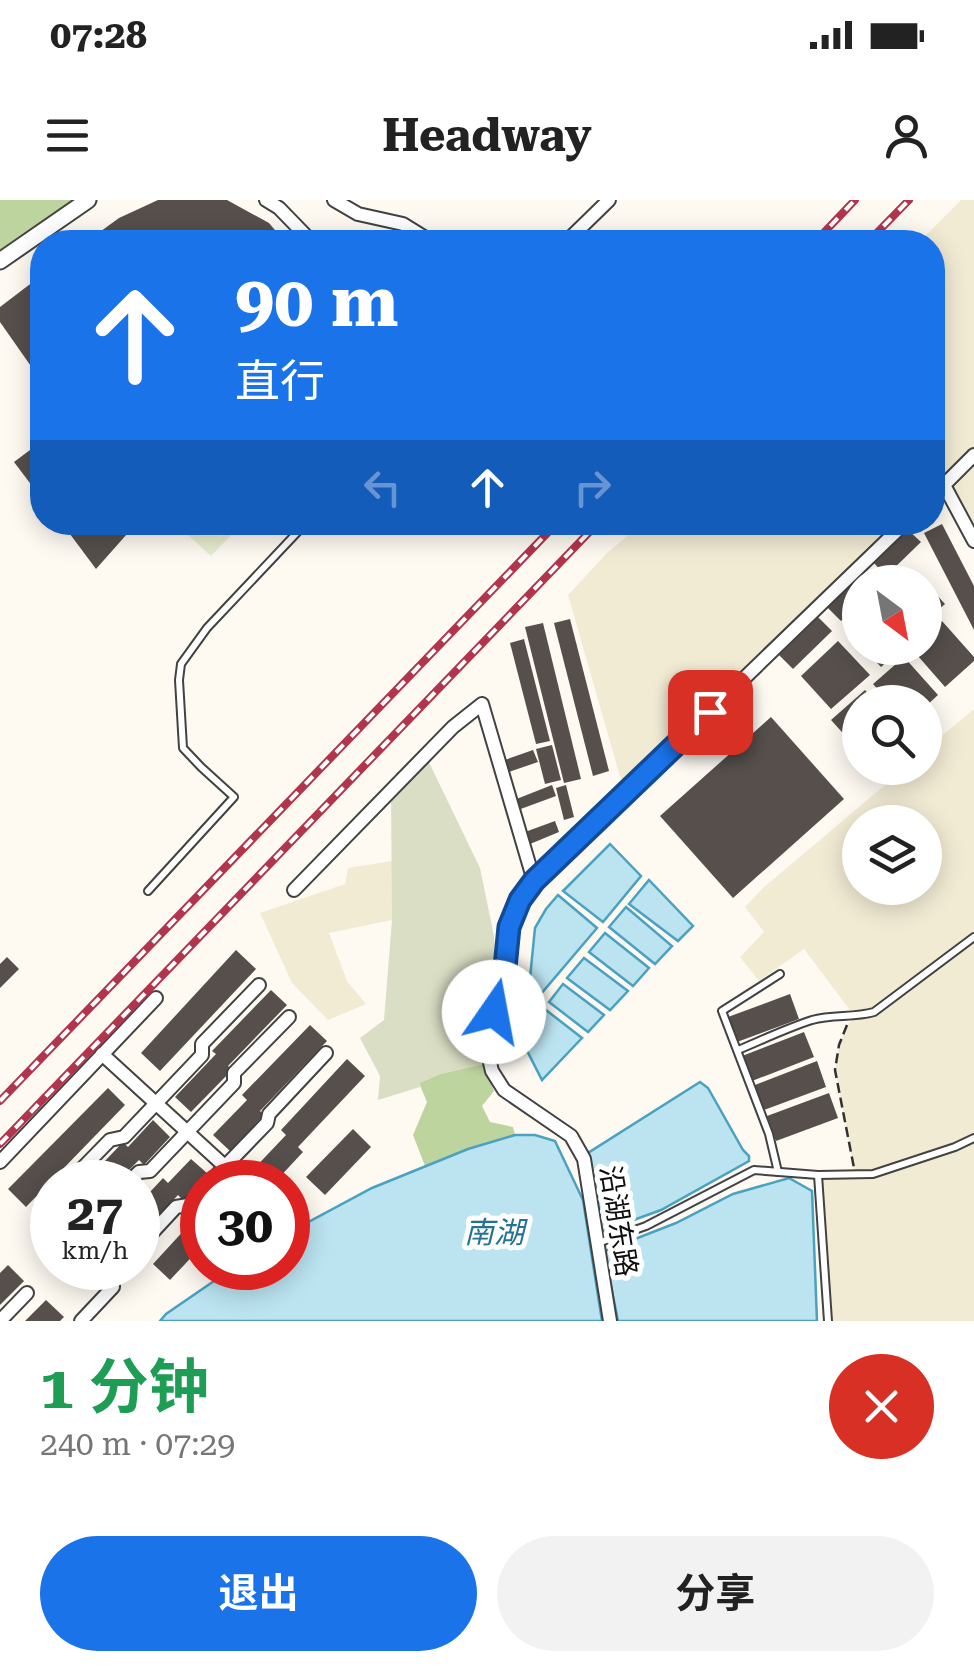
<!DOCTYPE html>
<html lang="zh">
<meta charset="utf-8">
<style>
:root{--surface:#fff;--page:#f2f2f2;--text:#222;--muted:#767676;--accent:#1a73e8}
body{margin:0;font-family:"Roboto Serif","Noto Sans SC",serif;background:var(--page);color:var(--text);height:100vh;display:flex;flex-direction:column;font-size:38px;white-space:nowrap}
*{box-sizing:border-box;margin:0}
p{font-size:32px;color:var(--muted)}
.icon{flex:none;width:55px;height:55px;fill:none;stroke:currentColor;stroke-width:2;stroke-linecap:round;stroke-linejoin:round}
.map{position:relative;height:1121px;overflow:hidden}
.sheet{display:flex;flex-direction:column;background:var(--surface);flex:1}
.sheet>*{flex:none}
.hud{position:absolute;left:30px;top:30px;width:915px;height:305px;border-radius:40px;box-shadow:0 5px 25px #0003;background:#1a73e8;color:#fff;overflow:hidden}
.needle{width:65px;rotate:148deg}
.controls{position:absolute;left:842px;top:365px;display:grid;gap:20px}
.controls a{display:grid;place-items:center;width:100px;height:100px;border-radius:50%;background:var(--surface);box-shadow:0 5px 25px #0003;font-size:50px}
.speed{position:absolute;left:30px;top:960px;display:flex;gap:20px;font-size:50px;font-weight:700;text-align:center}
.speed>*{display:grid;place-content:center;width:130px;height:130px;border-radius:50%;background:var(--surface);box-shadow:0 5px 25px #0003;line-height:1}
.speed small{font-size:25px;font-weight:400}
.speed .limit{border:15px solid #d22;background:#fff;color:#111}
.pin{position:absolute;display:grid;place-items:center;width:85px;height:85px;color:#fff;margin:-42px;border-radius:20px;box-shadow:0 5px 15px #0006}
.me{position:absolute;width:110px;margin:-55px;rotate:12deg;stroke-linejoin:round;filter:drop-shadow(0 0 8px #0008)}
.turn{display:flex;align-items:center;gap:35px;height:210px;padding:0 40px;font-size:45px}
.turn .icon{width:130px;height:130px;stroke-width:2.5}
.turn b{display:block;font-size:70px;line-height:85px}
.lanes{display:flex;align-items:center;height:95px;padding:0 40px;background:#0003;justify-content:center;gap:50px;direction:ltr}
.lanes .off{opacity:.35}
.round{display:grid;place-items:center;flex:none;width:105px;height:105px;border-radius:52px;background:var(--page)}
.overview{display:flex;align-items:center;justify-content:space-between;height:170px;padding:0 40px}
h1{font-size:60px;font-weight:700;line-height:75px;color:#1e9e55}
.cta{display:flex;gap:20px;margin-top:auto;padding:20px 40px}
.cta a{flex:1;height:115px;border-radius:60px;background:var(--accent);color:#fff;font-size:40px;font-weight:700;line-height:115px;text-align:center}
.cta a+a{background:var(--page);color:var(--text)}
.status{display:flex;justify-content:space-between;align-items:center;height:70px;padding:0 50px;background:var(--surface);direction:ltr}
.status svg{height:28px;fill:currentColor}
header{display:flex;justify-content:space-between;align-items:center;height:130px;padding:0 40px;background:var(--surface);font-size:45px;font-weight:700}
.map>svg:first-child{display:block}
.farmland{fill:#f2ebd4;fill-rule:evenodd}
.forest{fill:#bed49f}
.cemetery{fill:#d9dec4}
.pitch{fill:#e7edcf}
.water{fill:#bbe4f0;stroke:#4aa1c0;stroke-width:2.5}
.building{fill:#564f4c}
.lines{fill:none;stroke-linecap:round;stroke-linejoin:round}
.service-casing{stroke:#424242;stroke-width:10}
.minor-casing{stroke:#424242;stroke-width:16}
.tertiary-casing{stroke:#424242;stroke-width:19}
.path{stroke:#313131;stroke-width:2.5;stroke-dasharray:10 5;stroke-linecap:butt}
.service{stroke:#fff;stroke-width:6}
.minor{stroke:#fff;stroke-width:12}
.tertiary{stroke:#fff;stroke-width:15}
.rail-casing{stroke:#b1354c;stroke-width:8}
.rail{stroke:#fff;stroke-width:4;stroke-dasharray:11;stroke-linecap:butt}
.route-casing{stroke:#114b97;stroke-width:25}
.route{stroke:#1a73e8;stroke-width:18}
.labels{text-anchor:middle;stroke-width:10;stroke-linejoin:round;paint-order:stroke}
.street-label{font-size:28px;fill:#0f0f0f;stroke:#fff}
.water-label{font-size:30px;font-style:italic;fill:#247394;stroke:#fff}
</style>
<div class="status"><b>07:28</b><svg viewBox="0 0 49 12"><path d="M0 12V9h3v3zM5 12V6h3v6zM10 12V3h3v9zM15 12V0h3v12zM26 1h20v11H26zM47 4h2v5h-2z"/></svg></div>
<header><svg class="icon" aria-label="menu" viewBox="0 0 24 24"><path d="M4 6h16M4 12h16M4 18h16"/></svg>Headway<svg class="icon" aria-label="person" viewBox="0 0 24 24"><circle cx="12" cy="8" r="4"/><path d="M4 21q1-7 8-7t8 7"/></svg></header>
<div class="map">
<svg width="974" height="1121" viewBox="0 0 974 1121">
<rect width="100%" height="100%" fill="#fefaf2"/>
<g class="farmland">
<path d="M961 0H974V341L944 286 933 297 932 42H919Z"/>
<path d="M643 323H906L625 594 568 395 607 353Z"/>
<path d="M974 509V1121H828L818 975 855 974 835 870 839 845 847 825 855 817 804 749 759 781 740 757 764 732 745 707 763 688 905 568H925V550ZM860 622H925V688H860Z"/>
<path d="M392 661V720L329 733 347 781 366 804 328 820 292 783 260 713 345 684 348 668Z"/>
</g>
<g class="forest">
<path d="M0 0H72L0 50Z"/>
<path d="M483 864 494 891 482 906 490 922 513 927 515 935 468 949 425 966 413 935 427 902 419 883 440 874Z"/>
</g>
<path class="cemetery" d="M424 552 480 668 494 736 497 776 480 844 483 864 440 874 419 883 420 887 378 900 380 876 360 838 384 820 392 720 391 592Z"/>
<path class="pitch" d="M175 323H243L211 356Z"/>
<g class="water">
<path d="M610 644 641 676 603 722 563 691Z"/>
<path d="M649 680 693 726 678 741 629 704Z"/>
<path d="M558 695 597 728 540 795 529 788 535 728 546 709Z"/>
<path d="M626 707 672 746 655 764 609 727Z"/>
<path d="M605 733 649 768 633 786 589 752Z"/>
<path d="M584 758 628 791 610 810 567 778Z"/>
<path d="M563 784 604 815 588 832 549 802Z"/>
<path d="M528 796 582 838 542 880 518 833Z"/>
<path d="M700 882 708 888 743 950 749 956V961L661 1010 598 1033 588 953Z"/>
<path d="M515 935H535L555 941 583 1000 602 1121H160L166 1114 233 1068H288V1033L372 988 468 949Z"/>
<path d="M789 978 812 991 817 1121H618L604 1051 676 1023 733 994Z"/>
</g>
<g class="building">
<path d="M158 0H227L269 23 285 42H86L119 18Z"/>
<path d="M42 75V182L0 122V107Z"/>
<path d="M42 241V299L14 262Z"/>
<path d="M61 322H118L127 334 96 369Z"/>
<path d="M942 324 974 386V430L924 333Z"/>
<path d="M906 328 921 342 886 376 873 362Z"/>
<path d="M915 371 945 404 925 422V382H903Z"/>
<path d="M861 373 871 382H860V402L841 421 827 407Z"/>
<path d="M818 417 832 431 793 469 779 455Z"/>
<path d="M570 419 609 571 593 576 554 423Z"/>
<path d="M942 421 974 457V461L945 487 911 448H925V435Z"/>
<path d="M543 423 581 579 564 583 525 427Z"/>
<path d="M524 439 550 541 536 544 510 443Z"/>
<path d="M838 441 870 475 831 509 801 476Z"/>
<path d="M863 448H902L881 467Z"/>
<path d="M904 457 938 495 925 507V502H889L873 484Z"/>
<path d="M865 490 876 502H860V552L831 520Z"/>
<path d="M771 517 844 599 733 698 660 616Z"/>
<path d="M552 545 561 580 545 584 536 549Z"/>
<path d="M533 550 538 562 506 573 502 561Z"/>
<path d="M552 585 556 596 518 610 514 600Z"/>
<path d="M566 585 574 617 564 620 556 588Z"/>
<path d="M555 621 559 632 530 644 525 632Z"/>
<path d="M236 750 256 769 160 871 141 853Z"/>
<path d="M7 757 19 769 0 788V764Z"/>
<path d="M271 790 287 805 228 866 232 870 191 912 175 897 216 854 212 851Z"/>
<path d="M790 794 799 819 737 842 728 817Z"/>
<path d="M310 825 327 841 260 911 264 915 230 951 213 935 247 900 242 895Z"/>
<path d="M804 832 814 857 752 881 742 856Z"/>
<path d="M347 859 365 876 298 947 303 952 275 982H262L251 972 286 935 281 930Z"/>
<path d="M817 861 826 887 764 910 755 885Z"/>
<path d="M108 888 125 905 26 1007 8 989Z"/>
<path d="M829 893 838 918 776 941 767 916Z"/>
<path d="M153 920 170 937 144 965 139 960 117 982H85L123 942 128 947Z"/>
<path d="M353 929 371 947 325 995 306 977Z"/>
<path d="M191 959 208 974 183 1000 178 995 138 1038V1005L163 978 168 983Z"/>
<path d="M199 1014 202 1018V1046L170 1080 153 1064Z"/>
<path d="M8 1065 24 1081 0 1105V1073Z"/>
<path d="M46 1100 64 1117 60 1121H25Z"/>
</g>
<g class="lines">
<g class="service-casing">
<g id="service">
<path d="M148 691 234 597 201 567 183 548 179 480 181 464 207 428 307 322"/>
<path d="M738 850C762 840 787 828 812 820 833 814 853 818 874 812L974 737"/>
<path d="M778 972 769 934 722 811 780 774"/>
<path d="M818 975 828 1121"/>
<path d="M598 1043 646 1026 754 970 818 975 873 974 955 947 974 938"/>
</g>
</g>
<g class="minor-casing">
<g id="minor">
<path d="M266 0 279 8 312 42"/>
<path d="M334 0 358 14 403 24 432 42"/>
<path d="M566 42 609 0"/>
<path d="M944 285 974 341"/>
<path d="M932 297 974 255"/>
<path d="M294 690 453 527 482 504 534 681"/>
<path d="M102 854 242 982"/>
<path d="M0 962 156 798"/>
<path d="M69 982 110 940 124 937 202 855V844L259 785"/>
<path d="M129 982 139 972 150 971 234 883V873L289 817"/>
<path d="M210 982 267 923 269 914 326 853"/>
<path d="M42 1011 52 1000"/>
<path d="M138 1048 176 1007 188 1005 202 990"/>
<path d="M0 1121 27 1093"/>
<path d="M81 1121 113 1087 112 1075 119 1068"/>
<path d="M610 1121 584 959 571 936 504 890 492 871 486 846 504 778 509 727 520 700 534 681 906 322"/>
</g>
</g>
<g class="tertiary-casing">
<path id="tertiary" d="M0 61 88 0"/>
</g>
<path class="path" d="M847 825 839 845 835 870 854 968"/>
<use href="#service" class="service"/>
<use href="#minor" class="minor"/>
<use href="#tertiary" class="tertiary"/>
<g class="rail-casing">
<g id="rail">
<path d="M815 42 855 0"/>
<path d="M868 42 909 0"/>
<path d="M0 901 558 322"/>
<path d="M0 944 599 322"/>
</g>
</g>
<use href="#rail" class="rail"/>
</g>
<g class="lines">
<g class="route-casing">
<path id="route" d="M494 812 504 778 509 727 520 700 534 681 710 512"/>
</g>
<use href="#route" class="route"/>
</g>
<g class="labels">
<g class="street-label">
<text transform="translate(619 1021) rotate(81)" y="10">沿湖东路</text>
</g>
<g class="water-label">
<text x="494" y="1043">南湖</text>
</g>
</g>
</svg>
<div class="controls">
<a><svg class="needle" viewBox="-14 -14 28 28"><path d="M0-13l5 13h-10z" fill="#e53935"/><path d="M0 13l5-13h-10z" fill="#767676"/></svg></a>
<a><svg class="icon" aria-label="search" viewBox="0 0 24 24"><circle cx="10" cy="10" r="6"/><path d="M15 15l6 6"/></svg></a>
<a><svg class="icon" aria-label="layers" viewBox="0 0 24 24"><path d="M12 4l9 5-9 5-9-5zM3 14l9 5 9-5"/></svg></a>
</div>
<div class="speed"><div>27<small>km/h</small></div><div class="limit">30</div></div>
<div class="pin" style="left:710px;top:512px;background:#d93025"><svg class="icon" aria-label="arrive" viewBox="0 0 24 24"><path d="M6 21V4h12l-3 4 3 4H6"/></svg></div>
<svg class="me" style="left:494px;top:812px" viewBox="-20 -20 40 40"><circle r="19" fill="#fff"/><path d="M0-13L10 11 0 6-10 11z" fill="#1a73e8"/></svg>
<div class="hud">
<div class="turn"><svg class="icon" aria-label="ahead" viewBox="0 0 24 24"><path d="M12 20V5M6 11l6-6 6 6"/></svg><div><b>90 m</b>直行</div></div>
<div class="lanes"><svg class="icon off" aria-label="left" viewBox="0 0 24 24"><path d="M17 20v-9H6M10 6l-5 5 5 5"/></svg><svg class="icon" aria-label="ahead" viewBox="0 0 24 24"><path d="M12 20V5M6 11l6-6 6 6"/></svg><svg class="icon off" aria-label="right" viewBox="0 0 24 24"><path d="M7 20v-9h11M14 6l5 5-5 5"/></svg></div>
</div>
</div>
<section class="sheet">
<div class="overview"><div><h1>1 分钟</h1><p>240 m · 07:29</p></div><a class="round" style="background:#d93025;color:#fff"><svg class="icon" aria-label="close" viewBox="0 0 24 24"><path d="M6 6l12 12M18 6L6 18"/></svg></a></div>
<div class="cta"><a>退出</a><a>分享</a></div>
</section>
